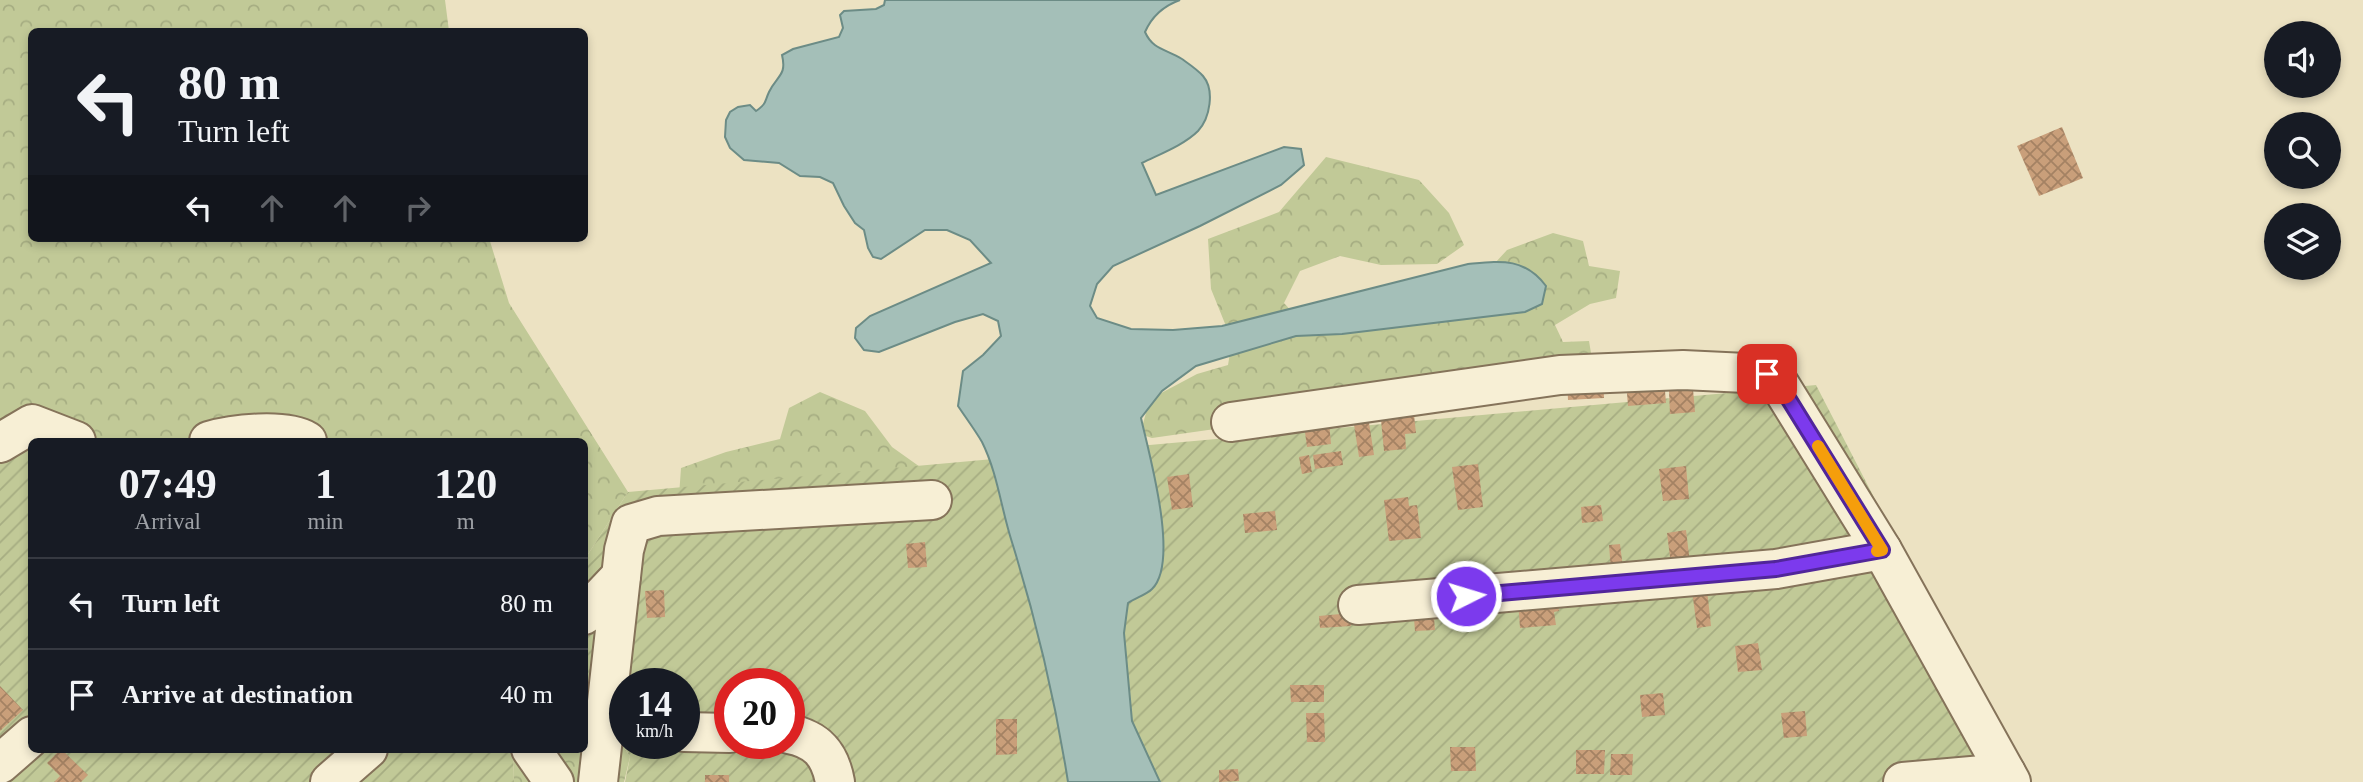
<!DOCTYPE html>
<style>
:root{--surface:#171b24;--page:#20242c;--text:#f1f3f6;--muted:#9ea1a6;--line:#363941}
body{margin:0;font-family:Georgia,serif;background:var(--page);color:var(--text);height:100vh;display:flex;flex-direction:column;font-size:26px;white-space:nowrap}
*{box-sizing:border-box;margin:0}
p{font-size:23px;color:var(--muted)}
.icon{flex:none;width:38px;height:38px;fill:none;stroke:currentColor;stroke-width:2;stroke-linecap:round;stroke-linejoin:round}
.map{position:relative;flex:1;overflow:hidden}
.details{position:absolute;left:28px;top:438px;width:560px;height:315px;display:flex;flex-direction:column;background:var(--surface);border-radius:10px;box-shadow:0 4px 10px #0003}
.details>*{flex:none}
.top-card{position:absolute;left:28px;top:28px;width:560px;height:214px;border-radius:10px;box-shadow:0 4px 10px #0003;background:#171b24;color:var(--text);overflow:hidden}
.tools{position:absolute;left:2264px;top:21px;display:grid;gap:14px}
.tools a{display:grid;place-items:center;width:77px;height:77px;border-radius:50%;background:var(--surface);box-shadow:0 4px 10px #0003;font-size:35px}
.speed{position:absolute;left:609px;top:668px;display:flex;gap:14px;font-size:35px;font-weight:700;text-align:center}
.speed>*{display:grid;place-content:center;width:91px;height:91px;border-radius:50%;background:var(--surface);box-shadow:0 4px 10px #0003;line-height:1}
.speed small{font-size:18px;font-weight:400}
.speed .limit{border:10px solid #d22;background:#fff;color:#111}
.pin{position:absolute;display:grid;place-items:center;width:60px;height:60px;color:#fff;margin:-30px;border-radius:14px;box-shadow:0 4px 10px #0006}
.me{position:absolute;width:77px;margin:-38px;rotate:85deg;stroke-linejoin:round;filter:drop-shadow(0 0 5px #0008)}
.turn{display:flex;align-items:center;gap:24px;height:147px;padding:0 35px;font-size:32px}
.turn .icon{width:91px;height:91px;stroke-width:2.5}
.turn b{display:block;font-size:49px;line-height:60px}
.lanes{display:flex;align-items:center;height:66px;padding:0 35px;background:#0003;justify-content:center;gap:35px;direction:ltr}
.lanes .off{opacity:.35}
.eta{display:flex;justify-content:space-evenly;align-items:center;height:119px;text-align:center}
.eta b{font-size:42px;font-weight:800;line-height:49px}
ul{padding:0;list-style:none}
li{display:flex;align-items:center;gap:21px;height:91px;padding:0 35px;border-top:2px solid var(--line)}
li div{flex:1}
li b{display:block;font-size:26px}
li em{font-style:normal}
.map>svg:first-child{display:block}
.forest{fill:url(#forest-crowns)}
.garden{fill:url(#garden-furrows);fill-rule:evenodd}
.water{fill:#a4bfb8;stroke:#6c8c86;stroke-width:2}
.building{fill:url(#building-cross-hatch)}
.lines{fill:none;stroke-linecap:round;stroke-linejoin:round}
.minor-casing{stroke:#85735a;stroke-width:42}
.minor{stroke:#f7efd5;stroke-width:38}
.route-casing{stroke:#51269a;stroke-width:18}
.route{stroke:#7c3aed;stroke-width:12}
.slow{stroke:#f59e0b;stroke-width:12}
</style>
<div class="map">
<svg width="2363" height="782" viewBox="0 0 2363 782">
<defs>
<pattern id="forest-crowns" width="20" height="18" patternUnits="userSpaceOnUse" patternTransform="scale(1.75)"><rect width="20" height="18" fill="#c1c997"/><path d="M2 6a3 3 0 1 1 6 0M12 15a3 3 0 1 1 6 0" fill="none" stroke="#a6ad82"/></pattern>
<pattern id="garden-furrows" width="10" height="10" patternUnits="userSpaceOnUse" patternTransform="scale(1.75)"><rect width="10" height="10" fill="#c1c997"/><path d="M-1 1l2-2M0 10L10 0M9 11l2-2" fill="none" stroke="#a6ad82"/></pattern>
<pattern id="building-cross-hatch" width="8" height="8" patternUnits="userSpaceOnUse" patternTransform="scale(1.75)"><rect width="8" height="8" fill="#c99f7a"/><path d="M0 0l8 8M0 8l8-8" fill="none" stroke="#a48263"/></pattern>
</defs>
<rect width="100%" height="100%" fill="#ece2c2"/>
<g class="forest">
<path d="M0 0H445L449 31 32 32V238H489L509 303 628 492 585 559 584 441 0 440Z"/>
<path d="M1326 157 1419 180 1449 213 1464 245 1437 264 1381 265 1340 256 1300 271 1284 303 1295 315 1449 313 1507 250 1553 233 1583 241 1589 266 1620 271 1616 298 1590 304 1555 325 1563 342 1589 341 1592 359 1549 364 1511 361 1264 422 1152 438 1140 434 1150 399 1197 374 1228 365 1232 341 1211 289 1208 239 1279 212Z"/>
<path d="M820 392 865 411 892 447 937 479 789 684 678 510 681 468 726 452 780 439 789 408Z"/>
<path d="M585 719 610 724 630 757 624 782H514L513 749H584Z"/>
</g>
<g class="garden">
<path d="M1816 385 2021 782H625L630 757 611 724 585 719V559L628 492ZM625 684H684V744H625ZM730 684H789V744H730Z"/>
<path d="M0 440 32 441V749H513L514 782H0Z"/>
</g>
<path class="water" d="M885 0H1180C1163 6 1152 16 1145 32 1153 50 1166 49 1182 59 1189 64 1198 70 1203 76 1215 90 1210 118 1198 131 1184 145 1160 154 1142 163L1156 195 1284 147 1301 149 1304 165 1281 185 1200 226 1113 266 1097 284 1090 306 1097 318 1131 329 1173 330 1222 326 1468 264C1500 261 1524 257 1546 286L1542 304 1525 312 1342 334 1296 336 1196 366 1162 391 1141 418C1149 454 1180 562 1152 589 1146 595 1135 598 1128 603L1124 633 1132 721 1160 782H1068C1055 699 1036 619 1011 539 1001 507 997 472 982 442 975 430 966 418 958 406L963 371 983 355 1001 336 998 321 983 314 955 322 879 352 864 350 855 338 856 328 870 316 991 263 970 240 947 230H925L881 259 873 257 868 248 864 230 855 223 844 206 833 183 820 177 800 176 779 163 744 160 730 148 725 137 726 120 730 112 738 107 750 105 756 111C767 103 764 103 769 92 777 75 787 76 782 55L793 49 839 37 843 28 840 15 844 11 876 9 884 5Z"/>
<g class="building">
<path d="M2062 127 2083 178 2039 196 2017 146Z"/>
<path d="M1603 377 1604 398 1568 400 1567 379Z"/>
<path d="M1664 378 1666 403 1628 406 1626 381Z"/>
<path d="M1693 389 1695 412 1670 414 1669 391Z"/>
<path d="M1413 406 1416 433 1405 434 1406 449 1384 451 1380 410Z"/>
<path d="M1368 416 1374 455 1359 457 1353 418Z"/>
<path d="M1329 422 1331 444 1307 447 1304 425Z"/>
<path d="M1341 451 1343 465 1315 469 1313 455Z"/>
<path d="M1309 455 1312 472 1302 474 1299 457Z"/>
<path d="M1478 464 1483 507 1458 510 1452 467Z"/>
<path d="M1686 466 1689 499 1663 501 1659 469Z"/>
<path d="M1189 474 1193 507 1172 510 1167 477Z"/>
<path d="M1408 497 1409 506 1417 505 1421 538 1389 541 1384 500Z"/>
<path d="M1601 505 1603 521 1582 523 1581 507Z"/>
<path d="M1275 511 1277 530 1245 533 1243 514Z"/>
<path d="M1686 530 1690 563 1671 565 1667 533Z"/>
<path d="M925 542 927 567 908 568 906 544Z"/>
<path d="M1620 544 1623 568 1611 570 1609 545Z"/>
<path d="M664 590 665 617 647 618 645 591Z"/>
<path d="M1707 590 1711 626 1697 628 1692 591Z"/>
<path d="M1557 597 1559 611 1554 612 1556 625 1520 628 1518 601Z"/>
<path d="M1433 605 1435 630 1415 631 1413 607Z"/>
<path d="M1351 613V626L1320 628 1319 616Z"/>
<path d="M1758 643 1762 670 1738 672 1735 646Z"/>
<path d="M634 673H669V684H633Z"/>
<path d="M1290 685H1324V702H1291Z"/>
<path d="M0 686 23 710 0 731Z"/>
<path d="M1663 693 1665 715 1642 717 1640 695Z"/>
<path d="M1805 711 1807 736 1784 738 1781 713Z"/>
<path d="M1306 713H1324L1325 742H1307Z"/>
<path d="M996 719H1017V754L996 755Z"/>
<path d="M1450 747H1475L1476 771H1451Z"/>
<path d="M61 749 88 775 81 782H54L60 776 47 763Z"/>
<path d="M1576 750H1605L1604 774H1576Z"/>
<path d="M1611 754H1633L1632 775H1610Z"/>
<path d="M1238 769 1239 781 1219 782V770Z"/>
<rect x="705" y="775" width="24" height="7"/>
</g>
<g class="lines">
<g class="minor-casing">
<g id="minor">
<path d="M1231 422 1560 375 1683 370 1767 374 1775 377 1882 550 2011 782"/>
<path d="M209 441C233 434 285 428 307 441"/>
<path d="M0 443 32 424 76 441"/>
<path d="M1358 605 1776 569 1882 550"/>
<path d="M584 615 621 576"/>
<path d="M684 732 730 733"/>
<path d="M789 734C817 739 830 754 835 782"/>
<path d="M531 749 554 782"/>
<path d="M0 764 32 736"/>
<path d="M330 782 368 749"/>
<path d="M598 782 624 550 631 524 658 516 932 500"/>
<path d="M1903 782 2006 773"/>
</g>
</g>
<use href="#minor" class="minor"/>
</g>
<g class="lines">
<g class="route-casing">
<path id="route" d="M1466 596 1776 569 1882 550 1775 377 1767 374"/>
</g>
<use href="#route" class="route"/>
<path class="slow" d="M1818 446 1882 550 1877 551"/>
</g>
</svg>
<div class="tools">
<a><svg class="icon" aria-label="sound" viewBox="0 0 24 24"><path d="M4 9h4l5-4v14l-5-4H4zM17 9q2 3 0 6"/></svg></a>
<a><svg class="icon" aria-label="search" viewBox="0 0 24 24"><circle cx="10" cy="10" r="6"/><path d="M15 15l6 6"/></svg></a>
<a><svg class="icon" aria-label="layers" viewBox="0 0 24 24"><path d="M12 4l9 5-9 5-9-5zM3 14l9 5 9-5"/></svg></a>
</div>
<div class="speed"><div>14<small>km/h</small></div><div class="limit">20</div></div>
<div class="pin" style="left:1767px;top:374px;background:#d93025"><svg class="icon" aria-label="arrive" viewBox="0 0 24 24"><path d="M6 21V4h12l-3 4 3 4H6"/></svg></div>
<svg class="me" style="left:1466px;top:596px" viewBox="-20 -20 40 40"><circle r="17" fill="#7c3aed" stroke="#fff" stroke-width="3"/><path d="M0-11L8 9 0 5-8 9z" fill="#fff"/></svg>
<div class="top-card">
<div class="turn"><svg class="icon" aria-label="left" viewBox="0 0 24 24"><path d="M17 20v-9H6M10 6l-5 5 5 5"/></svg><div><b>80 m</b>Turn left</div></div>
<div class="lanes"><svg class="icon" aria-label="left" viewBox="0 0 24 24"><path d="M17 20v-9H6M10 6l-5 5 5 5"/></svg><svg class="icon off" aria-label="ahead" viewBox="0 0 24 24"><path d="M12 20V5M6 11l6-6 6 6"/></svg><svg class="icon off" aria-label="ahead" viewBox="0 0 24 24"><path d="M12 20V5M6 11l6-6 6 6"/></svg><svg class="icon off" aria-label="right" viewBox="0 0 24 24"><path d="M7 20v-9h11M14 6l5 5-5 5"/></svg></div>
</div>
<section class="details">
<div class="eta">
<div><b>07:49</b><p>Arrival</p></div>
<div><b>1</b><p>min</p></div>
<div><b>120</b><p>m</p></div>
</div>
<ul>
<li><svg class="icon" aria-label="left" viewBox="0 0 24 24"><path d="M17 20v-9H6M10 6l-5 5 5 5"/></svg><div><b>Turn left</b></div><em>80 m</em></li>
<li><svg class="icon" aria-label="arrive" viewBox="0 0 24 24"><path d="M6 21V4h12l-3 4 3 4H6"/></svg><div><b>Arrive at destination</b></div><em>40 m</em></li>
</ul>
</section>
</div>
